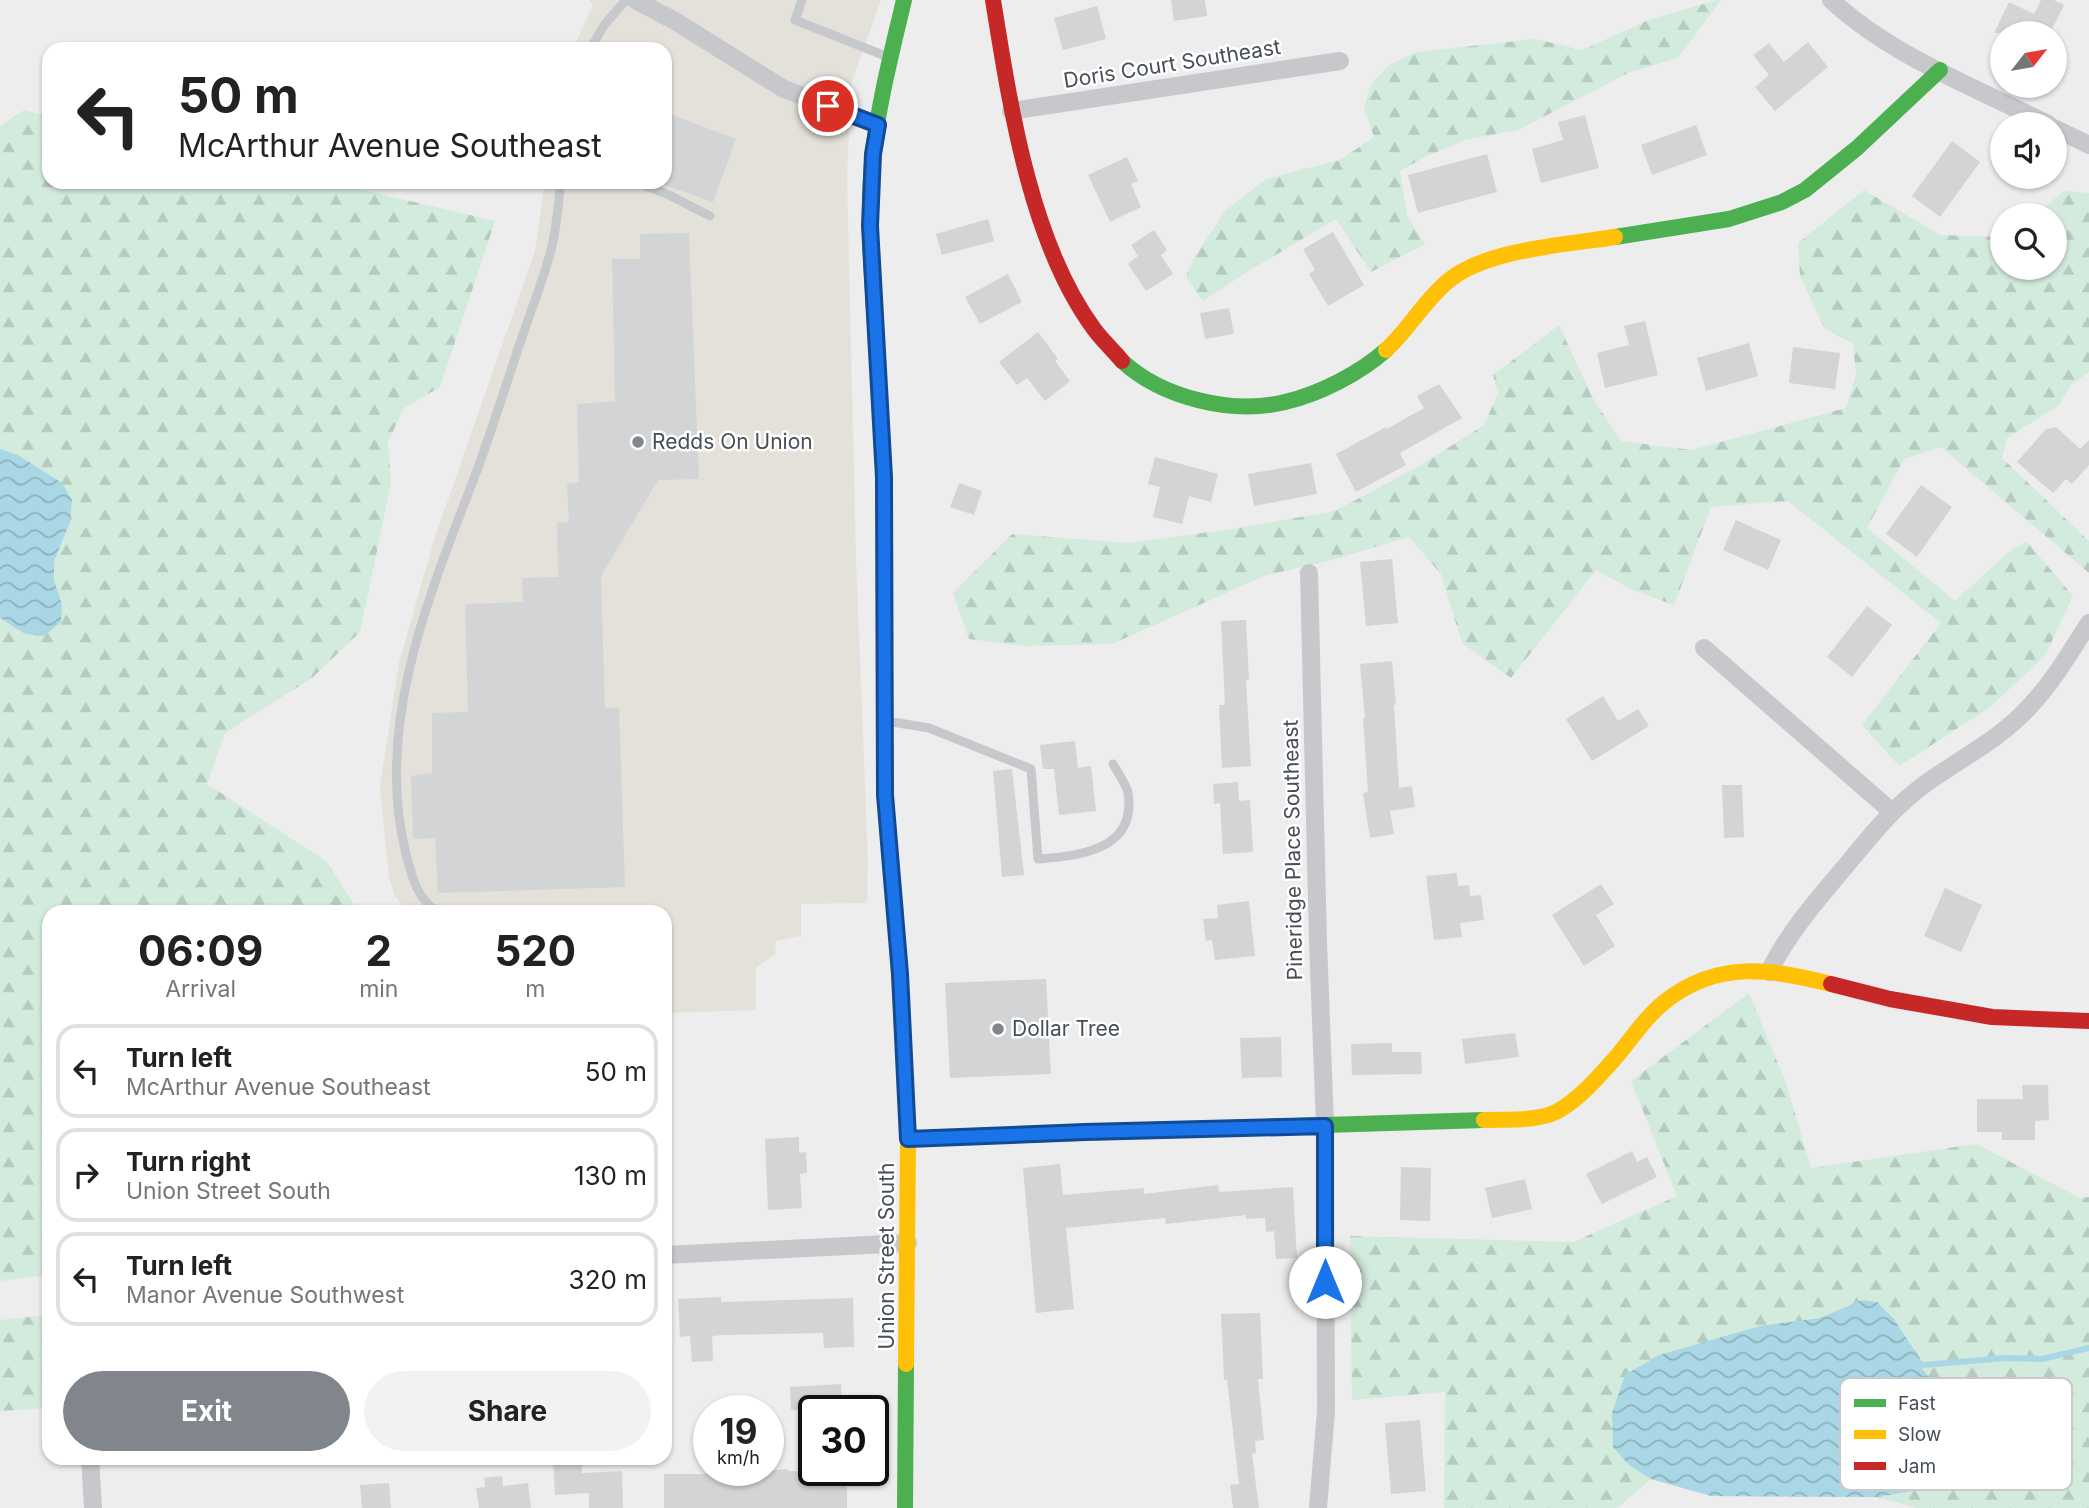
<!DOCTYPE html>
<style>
:root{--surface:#fff;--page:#f2f2f2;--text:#222;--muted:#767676;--line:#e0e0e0;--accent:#80868c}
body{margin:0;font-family:Inter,sans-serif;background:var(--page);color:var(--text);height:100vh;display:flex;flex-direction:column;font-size:26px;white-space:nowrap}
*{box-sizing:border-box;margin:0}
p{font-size:23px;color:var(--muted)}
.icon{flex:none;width:38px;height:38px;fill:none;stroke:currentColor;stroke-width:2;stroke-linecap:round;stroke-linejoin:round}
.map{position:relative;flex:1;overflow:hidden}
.side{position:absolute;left:42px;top:905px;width:630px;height:560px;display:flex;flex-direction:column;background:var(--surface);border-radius:21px;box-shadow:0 2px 5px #0004}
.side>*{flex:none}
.banner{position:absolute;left:42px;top:42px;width:630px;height:147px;border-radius:21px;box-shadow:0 2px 5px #0004;background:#fff;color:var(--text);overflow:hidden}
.needle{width:46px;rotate:59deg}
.fabs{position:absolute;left:1990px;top:21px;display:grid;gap:14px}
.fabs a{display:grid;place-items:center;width:77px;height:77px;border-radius:50%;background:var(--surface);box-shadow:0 2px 5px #0004;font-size:35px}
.speed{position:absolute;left:693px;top:1395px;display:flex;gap:14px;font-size:35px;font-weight:700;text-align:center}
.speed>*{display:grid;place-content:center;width:91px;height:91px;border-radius:50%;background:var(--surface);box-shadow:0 2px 5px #0004;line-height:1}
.speed small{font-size:18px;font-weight:400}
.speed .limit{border:4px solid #111;border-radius:10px;background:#fff;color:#111}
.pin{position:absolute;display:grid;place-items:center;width:60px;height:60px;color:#fff;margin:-30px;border:4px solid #fff;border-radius:50%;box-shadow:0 2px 7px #0007}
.me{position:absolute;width:77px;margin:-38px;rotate:0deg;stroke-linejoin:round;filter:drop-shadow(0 0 5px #0008)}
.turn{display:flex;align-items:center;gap:24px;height:147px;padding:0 21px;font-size:32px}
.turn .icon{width:91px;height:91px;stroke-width:2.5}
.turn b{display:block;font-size:49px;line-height:60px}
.eta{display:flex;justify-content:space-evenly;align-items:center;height:119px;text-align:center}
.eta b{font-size:42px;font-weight:700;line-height:49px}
.cta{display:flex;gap:14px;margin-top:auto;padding:14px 21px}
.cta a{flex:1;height:80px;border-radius:42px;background:var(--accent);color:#fff;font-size:28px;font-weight:700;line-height:80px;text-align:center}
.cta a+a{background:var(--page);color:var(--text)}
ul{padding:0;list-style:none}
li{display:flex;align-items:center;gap:21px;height:94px;margin:0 14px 10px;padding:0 7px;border:4px solid var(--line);border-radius:21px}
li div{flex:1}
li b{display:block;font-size:26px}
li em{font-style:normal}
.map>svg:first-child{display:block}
.commercial{fill:#e3e1da}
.forest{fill:url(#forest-firs)}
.water{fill:url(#water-waves)}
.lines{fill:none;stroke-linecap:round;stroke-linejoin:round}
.stream{stroke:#aad7e5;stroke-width:6}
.building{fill:#d3d4d6}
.lane{stroke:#c7c8cb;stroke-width:9}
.street{stroke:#c7c8cb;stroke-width:18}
.fast{stroke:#4caf50;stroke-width:16}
.slow{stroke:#ffc107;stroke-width:16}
.jam{stroke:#c62828;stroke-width:16}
.route-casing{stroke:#114b97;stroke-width:18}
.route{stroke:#1a73e8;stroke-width:12}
.poi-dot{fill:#80868c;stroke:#fff;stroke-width:2.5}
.labels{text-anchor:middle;stroke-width:5;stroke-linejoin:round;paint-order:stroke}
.street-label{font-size:21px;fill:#464e57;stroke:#fff}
.poi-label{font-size:21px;fill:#464e57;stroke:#fff;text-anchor:start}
.key{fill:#fff;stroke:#c8cacd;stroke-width:2}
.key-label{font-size:19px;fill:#464e57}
</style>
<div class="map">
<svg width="2089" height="1508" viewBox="0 0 2089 1508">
<defs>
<pattern id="forest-firs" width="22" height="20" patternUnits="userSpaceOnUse" patternTransform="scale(1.75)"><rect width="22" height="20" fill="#d3ebdc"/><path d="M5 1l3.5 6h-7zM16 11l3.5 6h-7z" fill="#b6cbbf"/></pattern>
<pattern id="water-waves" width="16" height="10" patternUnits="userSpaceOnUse" patternTransform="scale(1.75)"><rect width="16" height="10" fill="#aad7e5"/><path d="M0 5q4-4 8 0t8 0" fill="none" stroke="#8cb1bc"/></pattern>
</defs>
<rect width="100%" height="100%" fill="#ededed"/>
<path class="commercial" d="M589 0H881L851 84 847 178 856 559 868 862 867 903 801 904V936L776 941 775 954 756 968V1010L665 1013V912H407L395 896 389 878 380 786 399 663 434 540 535 251 545 182H665V49H573L593 5Z"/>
<g class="forest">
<path d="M1717 0H1721L1678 58 1630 72 1518 130 1465 140 1425 157 1400 171 1407 215 1425 244 1371 272 1336 219 1252 269 1203 301 1186 277 1194 258 1225 211 1266 179 1340 160 1374 137 1364 108 1371 84 1389 65 1416 52 1536 39 1582 50 1651 19Z"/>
<path d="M24 110 49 116V182H329L495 221 440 387 404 408 388 442 391 483 360 632 312 678 225 733 207 784 326 861 359 912H49V1275L0 1281V126Z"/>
<path d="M1864 190 1940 235 2002 237V268H2054V215H2035L2064 191 2089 193V372L2071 385 2058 406 2007 438 2002 458 2089 541V573L1941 447 1904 459 1867 528 1955 601 2012 549 2027 542 2073 596 2045 656 1989 708 1899 766 1862 725 1941 623 1788 501 1711 507 1674 605 1635 591 1596 570 1511 678 1462 643 1441 574 1409 537 1332 560 1264 576 1112 644 1022 646 969 639 953 593 1012 534 1129 543 1232 529 1335 511 1421 465 1484 425 1498 393 1493 375 1559 325 1592 397 1621 441 1691 450 1846 408 1856 375 1853 344 1824 328 1800 276 1798 243Z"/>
<path d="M1749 993 1786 1083 1811 1168 1976 1144 2080 1198 2089 1197V1508H1917L1877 1497 1711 1496 1651 1479 1617 1508H1444L1445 1392 1352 1400 1350 1236 1573 1242 1677 1196 1631 1081Z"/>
<path d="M47 1315 49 1317V1408L0 1411V1320Z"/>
</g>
<g class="water">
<path d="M0 449 18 455 62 483 72 500 70 522 54 561V580L62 605 61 622 44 636 25 634 0 618Z"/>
<path d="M1862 1300 1877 1302 1894 1319 1924 1365 1920 1366 1959 1413 1996 1469 1977 1480 1877 1497 1711 1496 1651 1479 1629 1465 1613 1447 1612 1413 1625 1375 1659 1355 1760 1326 1820 1318Z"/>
</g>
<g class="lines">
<path class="stream" d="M1919 1364 1924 1365 2005 1358 2042 1359 2089 1348"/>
</g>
<g class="building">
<path d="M1171 0H1205L1207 16 1174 21Z"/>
<path d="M2041 0H2054L2064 5 2050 33H1994L2009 2 2034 14Z"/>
<path d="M1097 6 1106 39 1063 50 1054 18Z"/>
<path d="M1808 42 1828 67 1775 111 1755 87 1769 75 1753 55 1769 43 1784 62Z"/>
<path d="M672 115 736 139 713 202 665 185V135Z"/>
<path d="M1585 115 1599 168 1541 183 1532 149 1563 140 1558 122Z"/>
<path d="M1696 125 1707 155 1652 175 1641 145Z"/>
<path d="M1952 141 1980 162 1940 217 1912 196Z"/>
<path d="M1487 154 1497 192 1418 213 1408 175Z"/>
<path d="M1127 157 1138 181 1131 184 1141 207 1110 222 1088 175Z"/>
<path d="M988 219 994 241 942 255 936 234Z"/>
<path d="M1154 230 1167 250 1161 255 1173 274 1146 291 1128 264 1138 256 1131 245Z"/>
<path d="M1333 232 1364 285 1328 306 1309 274 1315 270 1303 249Z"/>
<path d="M689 233 699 479 658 480 601 576 605 708H619L625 887 438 893 435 838 413 839 411 776 432 773V713L468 712 465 604 523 602 522 578 558 577 557 523 569 522 567 484 579 482 577 404 615 401 612 259H640V234Z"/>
<path d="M1008 274 1022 302 980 324 965 297Z"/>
<path d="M1229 308 1234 334 1205 339 1200 313Z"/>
<path d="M1645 321 1658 375 1605 388 1597 353 1629 345 1624 326Z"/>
<path d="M1038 332 1058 359 1055 361 1070 381 1045 401 1027 378 1017 385 999 362Z"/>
<path d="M1749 343 1758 376 1706 391 1697 358Z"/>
<path d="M1793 347 1840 353 1835 389 1789 383Z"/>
<path d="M1439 384 1462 418 1400 453 1406 465 1356 492 1336 454 1386 427 1387 429 1424 408 1417 396Z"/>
<path d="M2056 427 2080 449 2089 440V465L2072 484 2066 479 2053 493 2017 462 2046 429Z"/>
<path d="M1155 457 1218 474 1211 502 1189 496 1182 524 1153 517 1160 487 1148 484Z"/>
<path d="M1311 463 1317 494 1254 506 1248 474Z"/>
<path d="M959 483 982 491 974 515 950 507Z"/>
<path d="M1921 485 1952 507 1917 557 1886 534Z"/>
<path d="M1736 520 1781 540 1768 570 1723 550Z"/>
<path d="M1392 559 1398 623 1366 626 1360 562Z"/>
<path d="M1867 606 1892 625 1852 677 1827 657Z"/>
<path d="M1246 620 1249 680H1246L1251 766 1222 768 1219 705H1225L1221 621Z"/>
<path d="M1392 661 1396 705H1394L1399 788 1412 786 1415 807 1390 811 1394 834 1370 838 1363 793 1368 792 1363 718H1365L1360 664Z"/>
<path d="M1603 696 1618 721 1638 709 1649 726 1592 761 1566 719Z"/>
<path d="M1075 741 1078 768 1091 766 1096 811 1059 815 1054 769H1043L1040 745Z"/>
<path d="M1012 769 1024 875 1002 877 993 771Z"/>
<path d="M1238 782 1239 801 1250 800 1253 852 1223 854 1220 803 1214 804 1213 784Z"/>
<path d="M1722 785H1742L1744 837 1724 838Z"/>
<path d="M1457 873 1458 886 1469 885 1470 896 1481 895 1484 920 1460 923 1462 937 1434 940 1426 876Z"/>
<path d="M1601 884 1614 904 1596 915 1615 946 1584 966 1552 915Z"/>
<path d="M1945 888 1982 905 1961 952 1924 936Z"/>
<path d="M1249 901 1255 956 1215 960 1212 940 1206 941 1203 919 1218 918 1217 905Z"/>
<path d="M1046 979 1051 1074 950 1078 945 983Z"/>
<path d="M1515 1033 1519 1057 1465 1064 1462 1039Z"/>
<path d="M1281 1037 1282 1077 1242 1078 1240 1038Z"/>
<path d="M1392 1043V1052H1421L1422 1074 1352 1075 1351 1044Z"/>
<path d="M2022 1085H2048L2049 1120 2035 1121V1140H2002V1132H1977V1099H2023Z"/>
<path d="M799 1137V1153L806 1152 807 1173 800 1174 802 1208 768 1210 765 1139Z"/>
<path d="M1632 1151 1637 1162 1647 1157 1657 1177 1602 1204 1586 1174Z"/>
<path d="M1060 1164 1063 1195 1144 1188V1194L1218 1185 1219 1192 1293 1187 1297 1258 1276 1259 1274 1231 1266 1232 1265 1218 1246 1219V1215L1166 1224 1165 1218 1066 1228 1074 1309 1036 1313 1023 1168Z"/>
<path d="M1401 1167 1431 1168 1430 1221 1400 1220Z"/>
<path d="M1525 1179 1532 1209 1492 1218 1485 1188Z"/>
<path d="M721 1297V1302L853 1298 854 1347 824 1348 823 1333 723 1335 712 1336 713 1361 692 1362 690 1336 680 1337 678 1299Z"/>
<path d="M1260 1313 1263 1379H1258L1264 1440 1255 1441 1256 1453 1252 1454 1259 1508H1233L1230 1485 1239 1484 1227 1380H1224L1221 1314Z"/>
<path d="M841 1384 842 1410H791L790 1387Z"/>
<path d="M1420 1420 1426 1491 1391 1494 1385 1423Z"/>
<path d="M553 1458H582V1473L622 1471 623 1508H589V1493L555 1495Z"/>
<path d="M788 1469V1471L828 1472V1478L847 1479V1508H664V1474H738Z"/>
<path d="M502 1476 503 1486 528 1483 531 1508H479L476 1488 485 1487 484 1478Z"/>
<path d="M389 1483 391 1508H362L360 1485Z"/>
</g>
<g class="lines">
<g class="lane">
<path d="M802 0 795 20 888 57"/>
<path d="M590 49 605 24 626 0"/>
<path d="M635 182 667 194 710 216"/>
<path d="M886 721 929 728 1031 769 1038 859C1079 856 1137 850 1128 793 1126 784 1118 773 1113 764"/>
<path d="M438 912C417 899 412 877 406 854 374 727 428 598 473 481 491 434 505 387 521 340 531 311 543 280 551 250 557 228 558 204 561 182"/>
</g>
<g class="street">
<path d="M635 0 675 21 784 89 878 125"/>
<path d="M1831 0C1891 56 1976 88 2048 124"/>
<path d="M1011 111 1340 61"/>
<path d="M2054 128 2089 145"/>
<path d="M1309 573 1318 942 1325 1126 1326 1411 1318 1508"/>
<path d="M1704 648 1891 811"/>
<path d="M1769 972C1788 933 1816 901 1844 868 1869 838 1892 808 1925 784 1961 758 2001 739 2031 705 2054 680 2071 651 2089 623"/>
<path d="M665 1255 908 1243"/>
<path d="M90 1458 93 1508"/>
</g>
<g class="fast">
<path d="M1615 237 1729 219 1782 202 1805 190 1857 148 1940 70"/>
<path d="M1122 361C1162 398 1232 415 1285 402 1320 394 1360 373 1386 350"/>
<path d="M878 369C874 297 865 225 873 153 879 101 892 51 904 0"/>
<path d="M1198 1129 1484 1120"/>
<path d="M905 1508 906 1364"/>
</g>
<g class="slow">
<path d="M1386 350C1409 329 1424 301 1448 281 1486 249 1566 245 1615 237"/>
<path d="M897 940 908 1139 906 1364"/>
<path d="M1484 1120C1507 1119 1537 1122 1558 1111 1581 1098 1600 1075 1617 1056 1632 1038 1648 1014 1667 1000 1719 960 1772 969 1831 984"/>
<path d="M908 1139 1198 1129"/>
</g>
<g class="jam">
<path d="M993 0C1010 105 1030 242 1094 329 1102 340 1113 350 1122 361"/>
<path d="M878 369 884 477 885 795 897 940"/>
<path d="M1831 984 1890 999 1992 1017 2089 1021"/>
</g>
</g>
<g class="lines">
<g class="route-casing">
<path id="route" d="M828 106 878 125 873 154 870 226 884 477 885 795 900 974 908 1139 1085 1132 1325 1126V1282"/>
</g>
<use href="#route" class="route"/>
</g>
<g class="poi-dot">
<circle cx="638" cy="442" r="7"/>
<circle cx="998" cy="1029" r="7"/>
</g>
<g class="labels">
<g class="street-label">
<text transform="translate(1172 64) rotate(-9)" y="7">Doris Court Southeast</text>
<text transform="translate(1293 850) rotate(-91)" y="7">Pineridge Place Southeast</text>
<text transform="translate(887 1256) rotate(-90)" y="7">Union Street South</text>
</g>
<g class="poi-label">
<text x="652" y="449">Redds On Union</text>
<text x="1012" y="1036">Dollar Tree</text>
</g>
</g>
<rect x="1840" y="1378" width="232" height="112" rx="10" class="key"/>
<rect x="1854" y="1399" width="32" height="8" fill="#4caf50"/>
<rect x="1854" y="1430" width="32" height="9" fill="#ffc107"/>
<rect x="1854" y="1462" width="32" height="8" fill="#c62828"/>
<g class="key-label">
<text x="1898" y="1410">Fast</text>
<text x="1898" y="1441">Slow</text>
<text x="1898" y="1473">Jam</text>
</g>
</svg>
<div class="fabs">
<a><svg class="needle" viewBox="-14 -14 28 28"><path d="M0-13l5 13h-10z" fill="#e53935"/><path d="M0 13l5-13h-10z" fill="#767676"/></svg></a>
<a><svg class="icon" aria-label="sound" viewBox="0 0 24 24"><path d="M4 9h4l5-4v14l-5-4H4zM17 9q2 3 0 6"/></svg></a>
<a><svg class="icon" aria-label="search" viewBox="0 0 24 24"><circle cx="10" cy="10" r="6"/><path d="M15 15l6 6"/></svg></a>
</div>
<div class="speed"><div>19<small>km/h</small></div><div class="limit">30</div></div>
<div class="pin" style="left:828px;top:106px;background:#d93025"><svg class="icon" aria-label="arrive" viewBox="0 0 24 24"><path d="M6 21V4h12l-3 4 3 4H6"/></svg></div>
<svg class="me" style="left:1325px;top:1282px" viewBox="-20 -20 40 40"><circle r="19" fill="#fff"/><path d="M0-13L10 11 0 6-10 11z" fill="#1a73e8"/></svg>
<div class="banner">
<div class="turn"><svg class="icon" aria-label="left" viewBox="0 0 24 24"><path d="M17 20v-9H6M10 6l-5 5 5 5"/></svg><div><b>50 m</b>McArthur Avenue Southeast</div></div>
</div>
<section class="side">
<div class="eta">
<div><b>06:09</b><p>Arrival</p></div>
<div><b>2</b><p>min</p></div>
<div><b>520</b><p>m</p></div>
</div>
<ul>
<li><svg class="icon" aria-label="left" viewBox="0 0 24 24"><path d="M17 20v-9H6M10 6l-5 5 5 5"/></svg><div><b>Turn left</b><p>McArthur Avenue Southeast</p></div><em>50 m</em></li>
<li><svg class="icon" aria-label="right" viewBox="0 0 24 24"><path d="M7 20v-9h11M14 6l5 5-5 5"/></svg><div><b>Turn right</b><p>Union Street South</p></div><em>130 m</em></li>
<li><svg class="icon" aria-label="left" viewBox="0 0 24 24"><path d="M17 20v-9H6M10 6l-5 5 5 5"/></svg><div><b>Turn left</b><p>Manor Avenue Southwest</p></div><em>320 m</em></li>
</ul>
<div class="cta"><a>Exit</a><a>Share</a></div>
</section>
</div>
